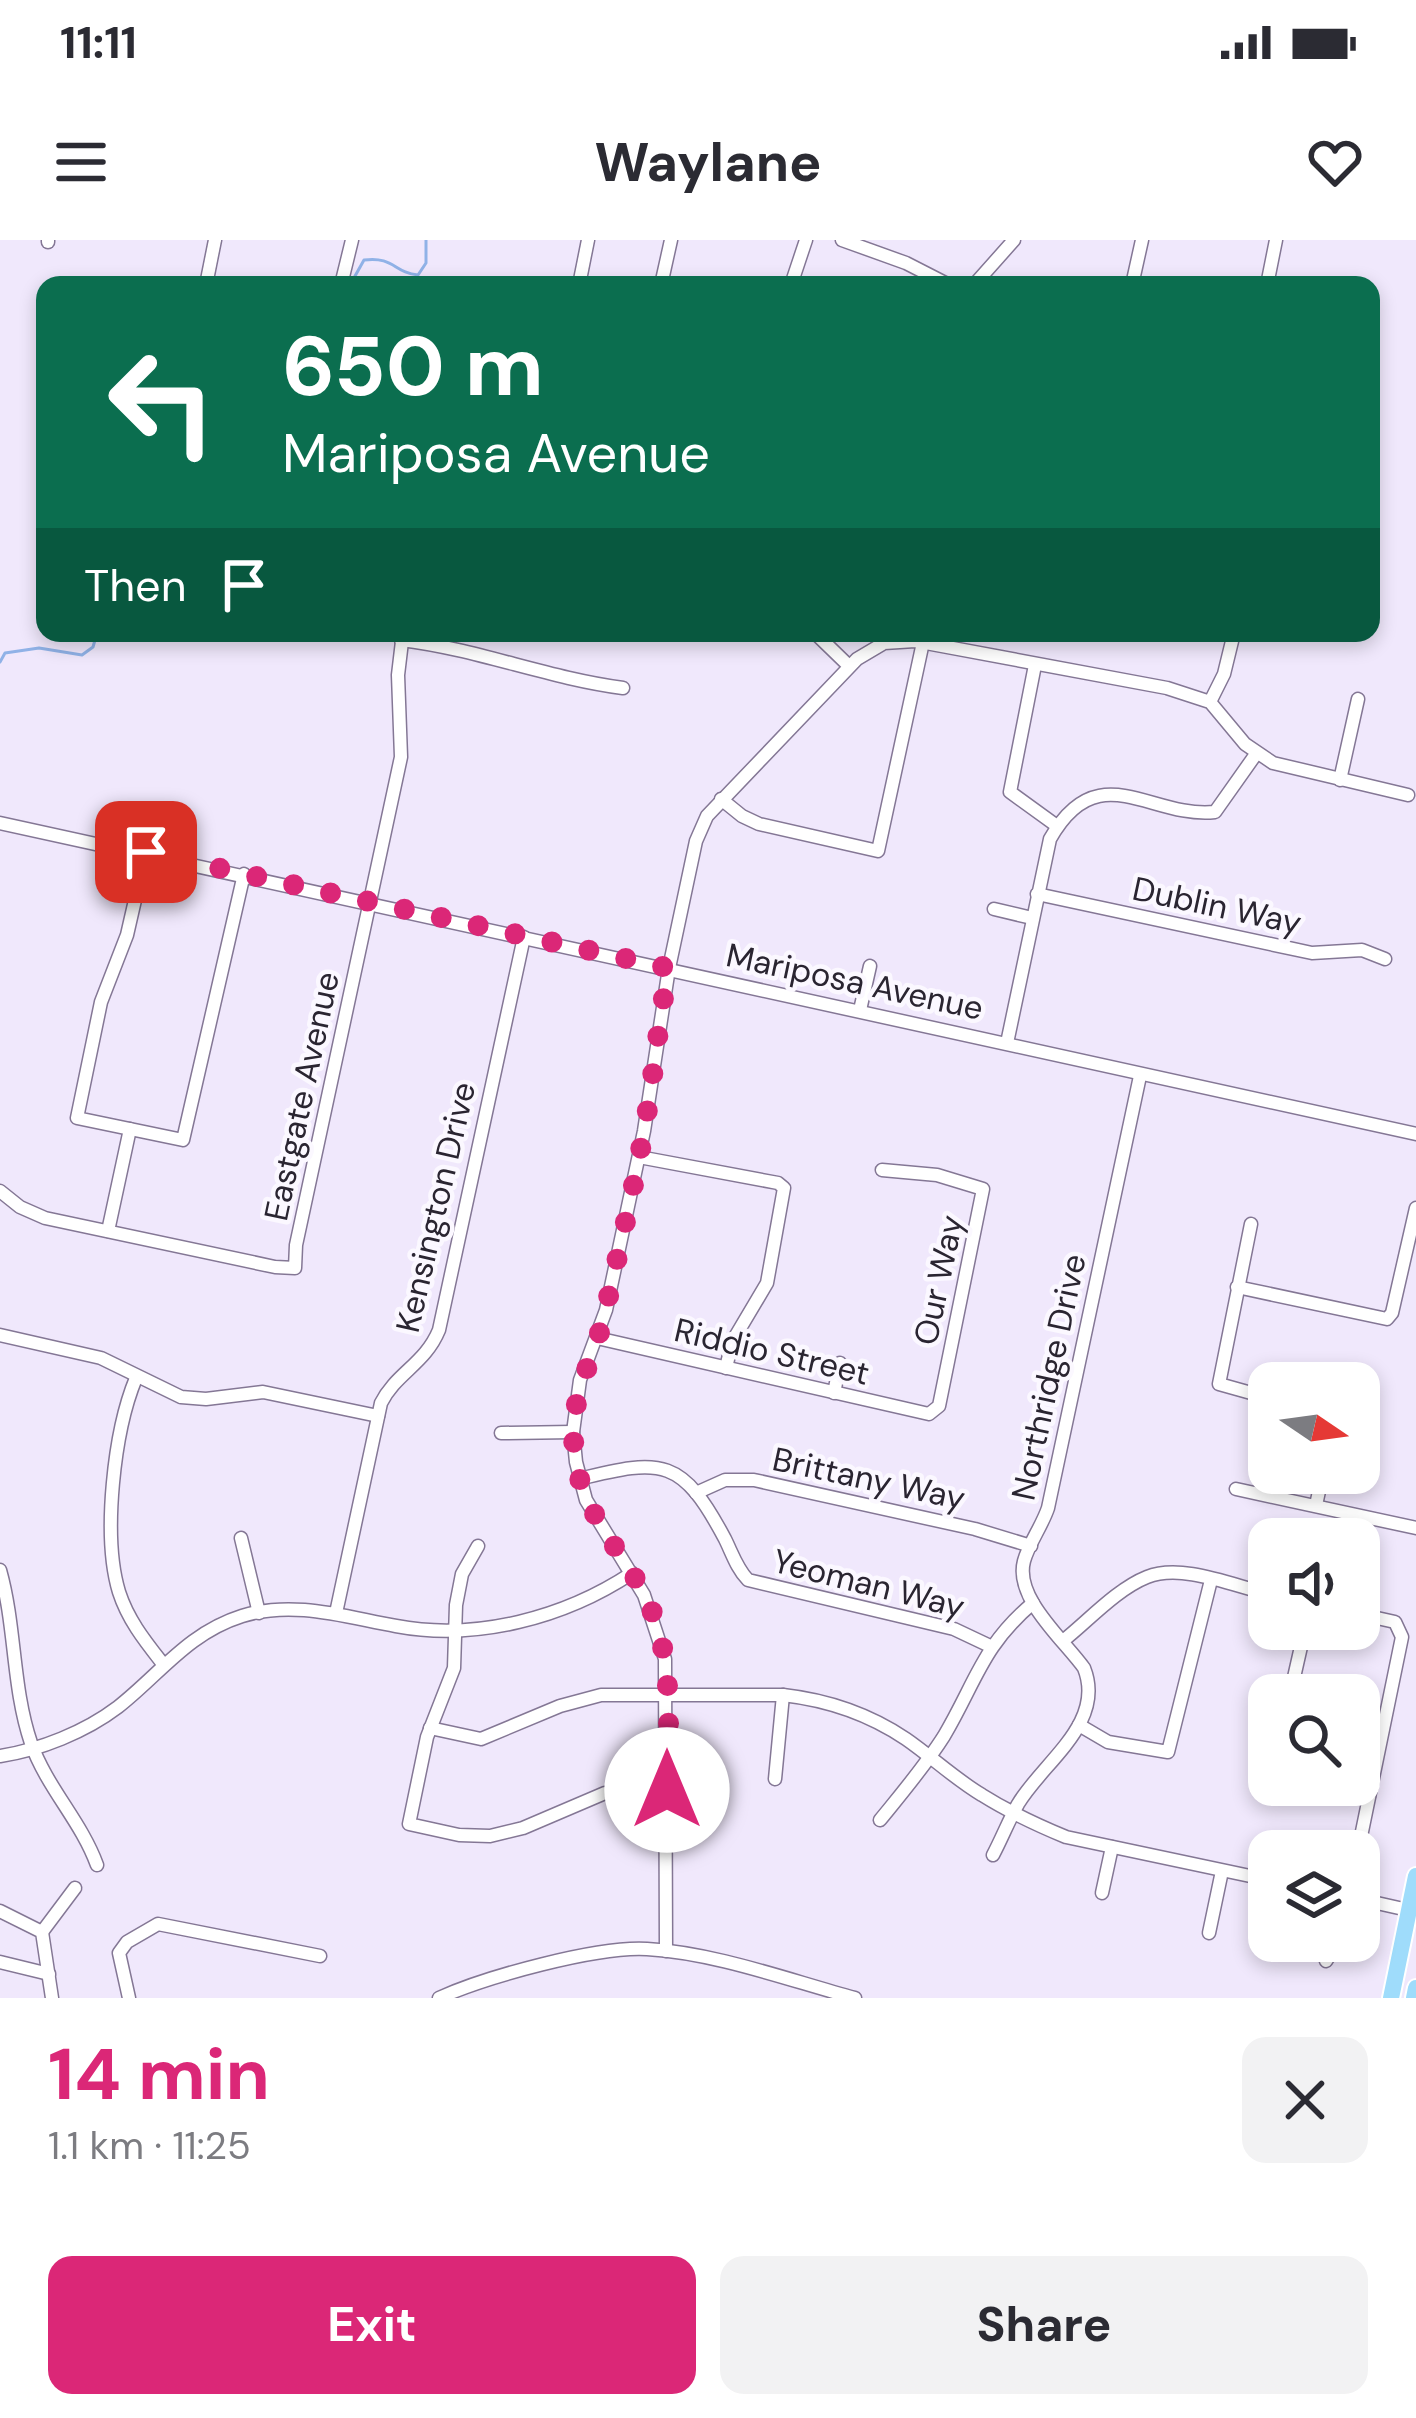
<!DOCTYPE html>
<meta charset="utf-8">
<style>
:root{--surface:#fff;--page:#f2f2f3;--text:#2b2b33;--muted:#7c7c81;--accent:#db2777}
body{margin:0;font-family:"DM Sans",sans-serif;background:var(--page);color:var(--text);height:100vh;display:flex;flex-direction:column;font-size:45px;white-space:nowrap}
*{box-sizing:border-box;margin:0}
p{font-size:39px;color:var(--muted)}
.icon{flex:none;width:66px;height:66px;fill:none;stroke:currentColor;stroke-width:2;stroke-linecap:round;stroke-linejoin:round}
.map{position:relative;height:1758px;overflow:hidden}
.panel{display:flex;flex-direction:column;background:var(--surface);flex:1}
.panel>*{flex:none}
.hud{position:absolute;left:36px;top:36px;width:1344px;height:366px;border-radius:24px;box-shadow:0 6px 18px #0003;background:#0b6e4f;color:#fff;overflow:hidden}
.needle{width:78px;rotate:103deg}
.controls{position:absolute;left:1248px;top:1122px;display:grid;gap:24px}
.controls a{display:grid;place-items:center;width:132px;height:132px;border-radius:24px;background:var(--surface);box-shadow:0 6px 18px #0003;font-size:60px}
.pin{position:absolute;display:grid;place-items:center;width:102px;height:102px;color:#fff;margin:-51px;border-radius:24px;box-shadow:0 6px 18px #0006}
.me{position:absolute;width:132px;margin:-66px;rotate:0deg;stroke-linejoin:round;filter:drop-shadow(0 0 9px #0008)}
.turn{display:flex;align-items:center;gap:42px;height:252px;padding:0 48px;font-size:54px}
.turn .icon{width:156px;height:156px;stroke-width:2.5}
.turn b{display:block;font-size:84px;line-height:102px}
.then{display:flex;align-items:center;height:114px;padding:0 48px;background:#0003;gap:24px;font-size:45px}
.round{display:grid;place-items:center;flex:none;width:126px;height:126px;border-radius:24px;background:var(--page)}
.headline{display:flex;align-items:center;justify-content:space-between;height:204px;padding:0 48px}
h1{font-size:72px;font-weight:700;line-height:90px;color:var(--accent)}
.button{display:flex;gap:24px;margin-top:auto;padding:24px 48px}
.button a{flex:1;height:138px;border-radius:24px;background:var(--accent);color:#fff;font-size:48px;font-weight:700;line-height:138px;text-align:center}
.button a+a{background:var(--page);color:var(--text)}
.status{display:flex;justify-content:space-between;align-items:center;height:84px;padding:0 60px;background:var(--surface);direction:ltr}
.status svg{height:33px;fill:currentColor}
header{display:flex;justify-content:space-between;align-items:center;height:156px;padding:0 48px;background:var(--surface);font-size:54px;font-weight:700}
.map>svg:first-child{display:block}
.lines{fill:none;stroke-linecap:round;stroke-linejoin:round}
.stream{stroke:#90b2e7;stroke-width:3}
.minor-casing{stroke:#847795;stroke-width:15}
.major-casing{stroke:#fff;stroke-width:20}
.minor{stroke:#fff;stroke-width:12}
.major{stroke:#9fdcfb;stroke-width:16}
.route{stroke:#db2777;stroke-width:21;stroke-dasharray:0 37.8}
.labels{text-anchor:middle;stroke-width:9;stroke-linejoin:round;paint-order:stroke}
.street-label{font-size:33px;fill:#2a2531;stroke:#fbf8ff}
</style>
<div class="status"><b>11:11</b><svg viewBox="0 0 49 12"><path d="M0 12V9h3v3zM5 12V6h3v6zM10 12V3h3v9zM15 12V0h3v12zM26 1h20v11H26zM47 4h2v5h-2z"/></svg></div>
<header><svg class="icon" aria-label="menu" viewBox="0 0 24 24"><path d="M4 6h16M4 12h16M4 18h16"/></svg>Waylane<svg class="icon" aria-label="heart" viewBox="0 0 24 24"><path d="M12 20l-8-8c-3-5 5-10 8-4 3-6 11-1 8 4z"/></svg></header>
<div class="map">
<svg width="1416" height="1758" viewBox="0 0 1416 1758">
<rect width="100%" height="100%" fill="#f0e8fc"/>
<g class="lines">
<g class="stream">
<path d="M350 45 364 20C394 16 394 33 418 35L426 23V0"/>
<path d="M0 422 5 413 39 408 82 415 93 407 97 393"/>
</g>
<g class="minor-casing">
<g id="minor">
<path d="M842 0 906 23 949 45"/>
<path d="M48 2V0"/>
<path d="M206 45 215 0"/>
<path d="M341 45 352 0"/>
<path d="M579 45 588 0"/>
<path d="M661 45 671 0"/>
<path d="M791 45 806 0"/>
<path d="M974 45 1014 0"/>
<path d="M1132 45 1142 0"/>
<path d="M1267 45 1276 0"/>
<path d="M815 393 849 426"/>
<path d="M401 400C477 409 547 438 623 448"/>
<path d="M1035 425 1010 552 1057 586"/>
<path d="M1210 462 1224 434 1234 393"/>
<path d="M1340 540 1358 459"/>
<path d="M721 559 742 576 759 584 878 611 925 393"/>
<path d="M0 583 1416 894"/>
<path d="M146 612 127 695 101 762 77 878 183 900 244 634"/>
<path d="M1037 654 1312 713 1362 710 1385 719"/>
<path d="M994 669 1032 678"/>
<path d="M860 770 870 726"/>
<path d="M1007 803 1050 599C1098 514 1150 579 1215 572L1256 514"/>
<path d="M639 917 778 943 784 948 767 1043 732 1102 726 1128"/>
<path d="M0 951 20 967 45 978 275 1027 295 1028 296 1005 401 517 398 435 403 393"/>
<path d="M1251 984 1219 1144 1269 1158"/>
<path d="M108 991 130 889"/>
<path d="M1237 1047 1387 1079 1392 1073 1416 968"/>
<path d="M0 1095 101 1118 181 1157 206 1159 263 1152 378 1176"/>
<path d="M597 1098 929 1174 939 1166 983 949 937 935 882 930"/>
<path d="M136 1138C114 1191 102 1296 119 1352 128 1380 145 1401 163 1424"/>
<path d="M834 1153 840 1123"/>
<path d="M501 1193 573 1192"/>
<path d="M579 1239C663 1218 682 1218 725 1299 732 1313 737 1329 748 1340L954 1389 990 1406"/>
<path d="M1236 1249 1416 1288"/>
<path d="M696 1253 725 1240H754L975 1289 1031 1306"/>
<path d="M1316 1265 1323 1233"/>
<path d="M241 1298 259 1373"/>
<path d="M478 1306 462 1334 456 1365 454 1428 427 1497 409 1584 459 1595 490 1596 523 1588 605 1553 667 1550"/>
<path d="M0 1330C16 1387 12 1447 31 1503 47 1548 81 1581 97 1625"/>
<path d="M336 1373 381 1163C396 1133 425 1124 439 1090L524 697"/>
<path d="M1064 1400C1089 1380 1117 1349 1147 1337 1182 1323 1234 1346 1269 1354"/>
<path d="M1290 1455 1305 1389"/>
<path d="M1079 1485 1108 1502 1168 1512 1211 1340"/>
<path d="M430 1488 481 1499 560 1466 601 1455H783C827 1460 869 1474 906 1499 932 1517 955 1539 982 1555 1009 1572 1037 1585 1066 1597L1269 1640"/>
<path d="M0 1516C40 1510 85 1492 118 1467 160 1434 188 1393 242 1376 294 1360 345 1377 396 1386 476 1401 564 1378 632 1333"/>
<path d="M775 1539 783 1455"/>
<path d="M1319 1545 1369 1556"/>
<path d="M880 1580C902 1553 925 1526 944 1496 976 1442 982 1406 1033 1363"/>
<path d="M1358 1611 1402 1397 1395 1382 1359 1374"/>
<path d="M993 1615C1002 1598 1009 1580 1018 1564 1043 1522 1106 1483 1084 1428 1064 1400 1014 1358 1024 1321 1029 1303 1042 1286 1048 1268L1140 836"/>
<path d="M1102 1653 1112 1607"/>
<path d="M1359 1659 1408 1670"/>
<path d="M0 1671 42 1692 52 1758"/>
<path d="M42 1692 75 1648"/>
<path d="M1209 1693 1222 1631"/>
<path d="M666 1711 665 1419 644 1355 586 1260 576 1222 573 1192 580 1140 606 1070 644 891 669 728 696 601 707 576 857 419 884 403 915 401 1167 448 1210 462 1245 504 1273 523 1408 555"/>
<path d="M1326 1721 1339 1701"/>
<path d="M0 1722 49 1734"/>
<path d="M129 1758 119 1713 127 1702 158 1684 320 1716"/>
<path d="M439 1758C485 1737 597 1706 647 1709 716 1713 788 1740 855 1758"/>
</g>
</g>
<g class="major-casing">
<g id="major">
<path d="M1391 1758 1416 1636"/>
<path d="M1414 1758 1416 1748"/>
</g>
</g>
<use href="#minor" class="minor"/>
<use href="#major" class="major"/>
</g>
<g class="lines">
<path class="route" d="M146 612 669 728C658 782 654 836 644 890 634 949 619 1009 606 1068 594 1125 567 1152 575 1217 583 1276 624 1311 648 1362 675 1421 668 1486 667 1550"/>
</g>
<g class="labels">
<g class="street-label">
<text transform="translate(1217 665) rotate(12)" y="12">Dublin Way</text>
<text transform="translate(855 741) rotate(12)" y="12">Mariposa Avenue</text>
<text transform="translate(301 856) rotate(-78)" y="12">Eastgate Avenue</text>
<text transform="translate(435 967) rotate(-77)" y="12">Kensington Drive</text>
<text transform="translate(938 1040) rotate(-78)" y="12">Our Way</text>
<text transform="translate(772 1111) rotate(13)" y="12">Riddio Street</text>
<text transform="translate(1048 1137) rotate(-78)" y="12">Northridge Drive</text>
<text transform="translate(869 1238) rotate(12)" y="12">Brittany Way</text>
<text transform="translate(869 1343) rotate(14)" y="12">Yeoman Way</text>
</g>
</g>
</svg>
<div class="controls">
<a><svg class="needle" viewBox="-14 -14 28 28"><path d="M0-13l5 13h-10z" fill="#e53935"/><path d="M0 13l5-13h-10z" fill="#7c7c81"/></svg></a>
<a><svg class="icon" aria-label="sound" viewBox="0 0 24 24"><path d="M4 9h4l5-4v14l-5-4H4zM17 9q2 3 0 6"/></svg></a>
<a><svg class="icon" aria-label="search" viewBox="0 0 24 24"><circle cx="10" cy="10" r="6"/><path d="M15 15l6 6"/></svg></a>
<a><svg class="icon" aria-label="layers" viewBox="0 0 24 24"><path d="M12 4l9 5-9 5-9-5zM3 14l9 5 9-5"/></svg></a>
</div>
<div class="pin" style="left:146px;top:612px;background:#d93025"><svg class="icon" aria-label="arrive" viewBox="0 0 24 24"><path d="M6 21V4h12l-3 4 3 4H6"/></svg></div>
<svg class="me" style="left:667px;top:1550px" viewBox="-20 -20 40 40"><circle r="19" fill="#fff"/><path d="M0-13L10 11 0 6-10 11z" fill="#db2777"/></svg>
<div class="hud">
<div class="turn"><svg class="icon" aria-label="left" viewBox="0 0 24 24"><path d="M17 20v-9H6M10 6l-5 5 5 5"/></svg><div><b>650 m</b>Mariposa Avenue</div></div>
<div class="then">Then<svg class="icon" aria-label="arrive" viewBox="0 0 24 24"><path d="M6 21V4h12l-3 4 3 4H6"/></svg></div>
</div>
</div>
<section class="panel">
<div class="headline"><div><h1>14 min</h1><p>1.1 km · 11:25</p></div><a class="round"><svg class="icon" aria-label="close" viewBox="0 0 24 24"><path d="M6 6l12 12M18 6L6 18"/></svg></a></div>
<div class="button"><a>Exit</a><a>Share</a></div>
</section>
